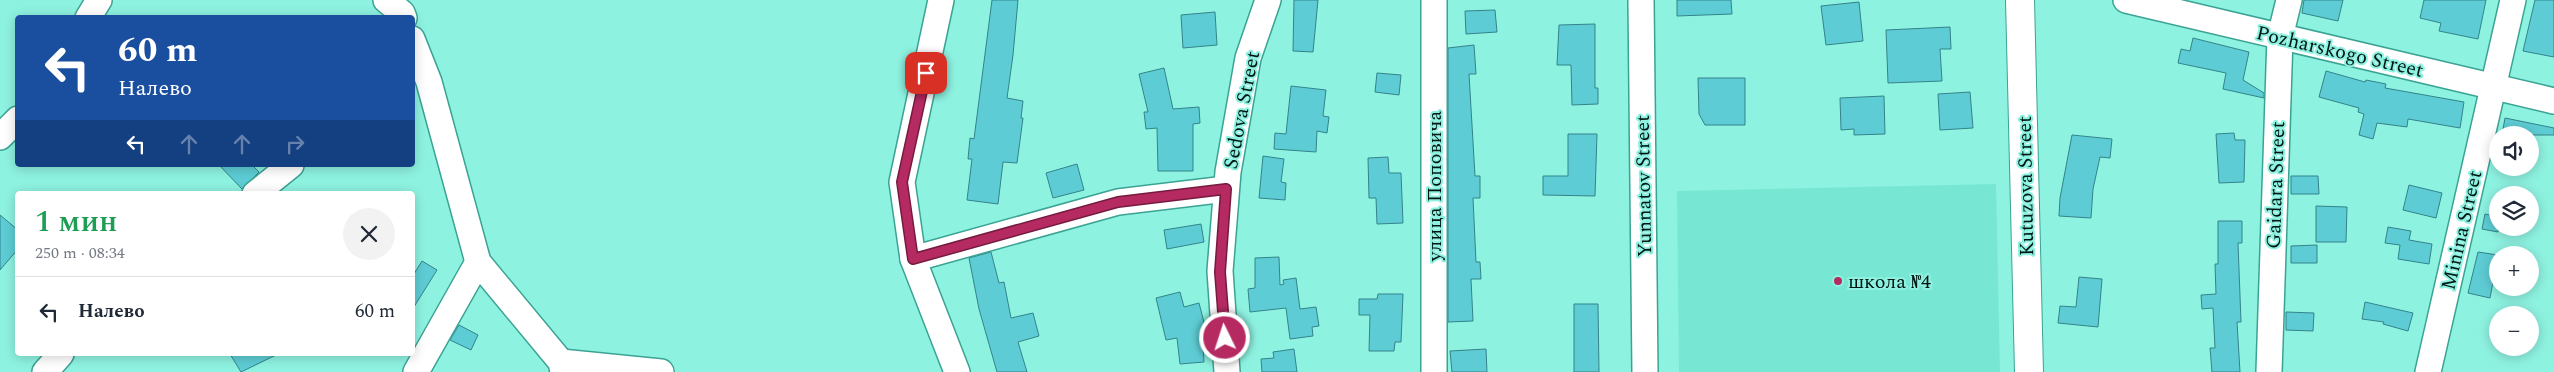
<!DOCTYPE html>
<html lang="ru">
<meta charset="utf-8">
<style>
:root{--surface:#fff;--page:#f2f2f3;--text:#1f2937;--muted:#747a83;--line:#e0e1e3}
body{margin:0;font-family:Spectral,serif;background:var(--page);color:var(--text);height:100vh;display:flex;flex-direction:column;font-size:19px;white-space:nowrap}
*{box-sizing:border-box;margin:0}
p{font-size:16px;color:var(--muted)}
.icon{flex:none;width:28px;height:28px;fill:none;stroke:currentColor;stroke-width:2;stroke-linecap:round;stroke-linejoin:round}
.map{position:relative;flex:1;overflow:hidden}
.panel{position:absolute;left:15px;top:191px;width:400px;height:165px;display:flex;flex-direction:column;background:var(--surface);border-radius:5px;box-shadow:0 2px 12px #0003}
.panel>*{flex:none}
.banner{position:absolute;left:15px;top:15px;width:400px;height:152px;border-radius:5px;box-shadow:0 2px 12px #0003;background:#1a4fa0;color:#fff;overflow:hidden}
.buttons{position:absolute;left:2489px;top:126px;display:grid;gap:10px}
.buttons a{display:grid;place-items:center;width:50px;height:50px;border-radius:50%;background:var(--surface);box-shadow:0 2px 12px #0003;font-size:25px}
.pin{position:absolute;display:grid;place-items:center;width:42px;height:42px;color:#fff;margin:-21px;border-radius:10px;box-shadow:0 2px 8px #0006}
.me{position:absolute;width:55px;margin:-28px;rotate:356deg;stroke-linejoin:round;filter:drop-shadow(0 0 4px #0008)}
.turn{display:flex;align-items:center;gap:18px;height:105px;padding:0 20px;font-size:22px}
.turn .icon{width:65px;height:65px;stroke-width:2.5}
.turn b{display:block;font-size:35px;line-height:42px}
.lanes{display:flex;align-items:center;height:48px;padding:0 20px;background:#0003;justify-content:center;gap:25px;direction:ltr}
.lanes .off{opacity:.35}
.round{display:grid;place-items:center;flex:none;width:52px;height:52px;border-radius:26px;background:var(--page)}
.head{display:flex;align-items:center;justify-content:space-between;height:85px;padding:0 20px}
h1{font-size:30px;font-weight:600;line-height:38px;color:#1e9e55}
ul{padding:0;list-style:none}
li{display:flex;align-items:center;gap:15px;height:70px;padding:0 20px;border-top:1px solid var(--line)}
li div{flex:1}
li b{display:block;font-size:19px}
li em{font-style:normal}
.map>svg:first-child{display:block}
.built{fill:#77e7d4}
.building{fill:#5eccd4;stroke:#33848a}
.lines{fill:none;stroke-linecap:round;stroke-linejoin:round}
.minor-casing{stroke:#3ba394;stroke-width:28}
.major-casing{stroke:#3ba394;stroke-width:30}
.minor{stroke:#fff;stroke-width:25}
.major{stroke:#fff;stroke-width:28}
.route-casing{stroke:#761b40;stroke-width:12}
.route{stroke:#b62a62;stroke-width:9}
.poi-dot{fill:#b62a62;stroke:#8ef2e1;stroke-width:2}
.labels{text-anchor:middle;stroke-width:4;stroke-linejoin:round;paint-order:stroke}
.street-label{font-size:20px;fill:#011512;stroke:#8ef2e1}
.poi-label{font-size:20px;fill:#011512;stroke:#8ef2e1;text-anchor:start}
</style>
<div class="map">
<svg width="2554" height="372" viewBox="0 0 2554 372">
<rect width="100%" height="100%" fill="#8ef2e1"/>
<path class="built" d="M1996 184 2000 372H1679L1677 191Z"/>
<g class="building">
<path d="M992 0H1018L1013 55 1007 98 1023 101 1021 118H1023L1017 163 1003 162 998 204 967 200 972 159H968L970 138 974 139Z"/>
<path d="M1294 0H1318L1313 52 1293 51Z"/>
<path d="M1677 0H1731L1732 14 1677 16Z"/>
<path d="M2304 0H2343L2338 21 2302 13Z"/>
<path d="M2424 0H2486L2478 39 2439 31 2441 23 2420 18Z"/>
<path d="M2535 0H2554V57L2523 51Z"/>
<path d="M1859 2 1863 41 1826 45 1821 6Z"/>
<path d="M1495 10 1497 32 1466 34 1465 11Z"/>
<path d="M1215 12 1217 45 1183 48 1181 15Z"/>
<path d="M1595 24V88H1598V104L1572 105 1571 65H1557L1559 25Z"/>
<path d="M1950 27 1951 49H1940L1942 81 1888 83 1886 30Z"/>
<path d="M2193 38 2249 52 2243 80 2264 93V98L2223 89 2226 73 2178 63 2181 49 2190 51Z"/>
<path d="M1474 45 1476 74H1469L1475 176H1480V198H1473L1476 262H1480L1481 279H1471L1473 321 1448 322V48Z"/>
<path d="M1164 68 1173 109 1199 107 1200 123 1193 124V171H1158L1157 128 1146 129 1144 112H1148L1139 74Z"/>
<path d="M2326 71 2365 82 2366 80 2386 84 2385 88 2464 102 2460 128 2408 119 2407 127 2377 123 2373 139 2359 135 2364 114 2358 112 2359 108 2319 97Z"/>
<path d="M1377 73 1401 75 1399 95 1375 92Z"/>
<path d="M1698 78H1745V125H1705L1699 114Z"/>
<path d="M1291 86 1326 90 1323 116 1329 117 1327 133 1317 131 1316 152 1274 149 1275 133 1286 134Z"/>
<path d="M1970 92 1973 128 1940 130 1938 94Z"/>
<path d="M1884 96 1885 134 1854 135V129L1841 130 1840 98Z"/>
<path d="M2505 118 2554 128V135H2502Z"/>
<path d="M2234 133 2235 140H2245L2244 182 2219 183 2216 134Z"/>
<path d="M1568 134H1597L1595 196 1543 195V176H1568Z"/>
<path d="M2072 135 2112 139 2110 158 2100 157 2093 189 2091 218 2059 216 2060 198Z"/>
<path d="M1263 156 1284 159 1281 182 1286 183 1285 200 1259 198Z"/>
<path d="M1388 157 1389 173H1401L1403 223 1377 224 1376 198H1369L1368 158Z"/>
<path d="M1077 164 1084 190 1053 198 1046 173Z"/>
<path d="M219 165H252L259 172 242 189Z"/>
<path d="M2291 176H2318L2319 194H2291Z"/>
<path d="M2409 185 2442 193 2436 218 2403 210Z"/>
<path d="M2316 206 2347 207 2346 242H2316Z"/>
<path d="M2485 214 2498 217V232L2482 229Z"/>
<path d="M0 215 18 230V249L0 270Z"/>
<path d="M2218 221H2242V243H2238L2241 322H2237L2240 372H2212L2210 348H2215L2213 308 2202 309 2201 295 2216 294 2215 264H2218Z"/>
<path d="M1201 224 1204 242 1167 249 1164 230Z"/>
<path d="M2388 227 2411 231 2409 240 2432 244 2429 264 2398 259 2400 245 2385 243Z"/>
<path d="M2317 245V263H2291V246Z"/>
<path d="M991 252 999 283 1004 282 1011 318 1033 313 1039 336 1018 342 1027 372H997L979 309 969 258Z"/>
<path d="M2478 252 2498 255 2490 298 2468 293Z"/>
<path d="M1279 257 1280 285 1284 284 1283 280 1296 278 1300 309 1316 307 1319 326 1312 327 1313 336 1290 339 1286 308 1250 312 1248 289 1255 288V258Z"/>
<path d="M422 261 437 270 412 310V277Z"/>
<path d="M2079 277 2102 279 2098 327 2058 323 2060 306 2076 307Z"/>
<path d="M1180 292 1184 307 1199 303 1206 330 1202 331 1204 362 1180 364 1177 338 1166 340 1156 298Z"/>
<path d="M1378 294H1403L1401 342H1395L1394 351H1369L1370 315H1359V299H1377Z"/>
<path d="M2365 302 2413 313 2408 331 2383 324 2384 322 2362 319Z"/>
<path d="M1574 304H1598L1599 372H1574Z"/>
<path d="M2286 312 2314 313 2313 331 2286 330Z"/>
<path d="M459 325 478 335 471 350 450 340Z"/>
<path d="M1294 349 1297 372H1262L1261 359 1274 358 1273 352Z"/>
<path d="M1486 349 1487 372H1452L1450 351Z"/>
<path d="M230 354H278L241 372Z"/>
</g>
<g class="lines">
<g class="minor-casing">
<g id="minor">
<path d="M386 0 402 13 404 18"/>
<path d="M941 0 902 182 913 259 957 372"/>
<path d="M1434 0V372"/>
<path d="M1641 0 1645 372"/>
<path d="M2126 0 2554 101"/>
<path d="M88 18 99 0"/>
<path d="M412 39 429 82 478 262 561 362 563 372"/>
<path d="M0 137 18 119"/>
<path d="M255 194 291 165"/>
<path d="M913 259 1118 202 1226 189"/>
<path d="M561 362 661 372"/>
<path d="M45 372 61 354"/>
<path d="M416 372 478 262"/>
<path d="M1227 372 1220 271 1228 172 1248 58 1268 0"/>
<path d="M2269 372 2280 37 2289 0"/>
<path d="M2428 372 2513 0"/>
</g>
</g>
<g class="major-casing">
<path id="major" d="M2020 0 2029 372"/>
</g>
<use href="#minor" class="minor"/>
<use href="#major" class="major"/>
</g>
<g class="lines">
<g class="route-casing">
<path id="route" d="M926 73 902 182 913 259 1118 202 1226 189 1220 272 1225 338"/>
</g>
<use href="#route" class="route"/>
</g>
<circle class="poi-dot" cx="1838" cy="281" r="5"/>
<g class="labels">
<g class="street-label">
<text transform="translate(2340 51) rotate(13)" y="7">Pozharskogo Street</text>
<text transform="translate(1241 110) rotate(-79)" y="7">Sedova Street</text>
<text transform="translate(2275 185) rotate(-88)" y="7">Gaidara Street</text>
<text transform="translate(1434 186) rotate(-90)" y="7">улица Поповича</text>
<text transform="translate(1643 186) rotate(-91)" y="7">Yunnatov Street</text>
<text transform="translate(2025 186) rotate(-91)" y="7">Kutuzova Street</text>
<text transform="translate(2461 230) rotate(-77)" y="7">Minina Street</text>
</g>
<g class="poi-label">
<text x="1848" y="288">школа №4</text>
</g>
</g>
</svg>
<div class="buttons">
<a><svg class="icon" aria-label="sound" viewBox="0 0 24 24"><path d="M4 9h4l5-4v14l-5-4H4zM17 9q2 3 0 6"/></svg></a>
<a><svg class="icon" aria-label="layers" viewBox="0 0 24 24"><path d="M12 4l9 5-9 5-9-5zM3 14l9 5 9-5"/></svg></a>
<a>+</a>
<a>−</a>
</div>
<div class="pin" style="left:926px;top:73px;background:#d93025"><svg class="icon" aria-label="arrive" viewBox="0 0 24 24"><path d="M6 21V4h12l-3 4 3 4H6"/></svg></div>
<svg class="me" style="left:1225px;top:338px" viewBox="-20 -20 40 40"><circle r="17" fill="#b62a62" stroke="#fff" stroke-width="3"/><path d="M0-11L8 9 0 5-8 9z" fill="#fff"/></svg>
<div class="banner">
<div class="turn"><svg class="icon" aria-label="left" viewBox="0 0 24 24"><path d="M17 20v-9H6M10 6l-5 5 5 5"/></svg><div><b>60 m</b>Налево</div></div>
<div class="lanes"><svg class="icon" aria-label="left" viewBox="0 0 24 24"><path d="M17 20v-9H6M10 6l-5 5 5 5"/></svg><svg class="icon off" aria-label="ahead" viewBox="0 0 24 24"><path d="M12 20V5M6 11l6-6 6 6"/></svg><svg class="icon off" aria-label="ahead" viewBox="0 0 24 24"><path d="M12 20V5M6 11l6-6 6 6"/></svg><svg class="icon off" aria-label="right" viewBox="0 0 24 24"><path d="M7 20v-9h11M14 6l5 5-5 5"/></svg></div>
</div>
<section class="panel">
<div class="head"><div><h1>1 мин</h1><p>250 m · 08:34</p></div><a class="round"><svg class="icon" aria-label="close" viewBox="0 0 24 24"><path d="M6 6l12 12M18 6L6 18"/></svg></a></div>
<ul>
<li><svg class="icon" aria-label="left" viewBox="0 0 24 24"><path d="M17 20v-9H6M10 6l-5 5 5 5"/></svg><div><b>Налево</b></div><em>60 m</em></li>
</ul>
</section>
</div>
